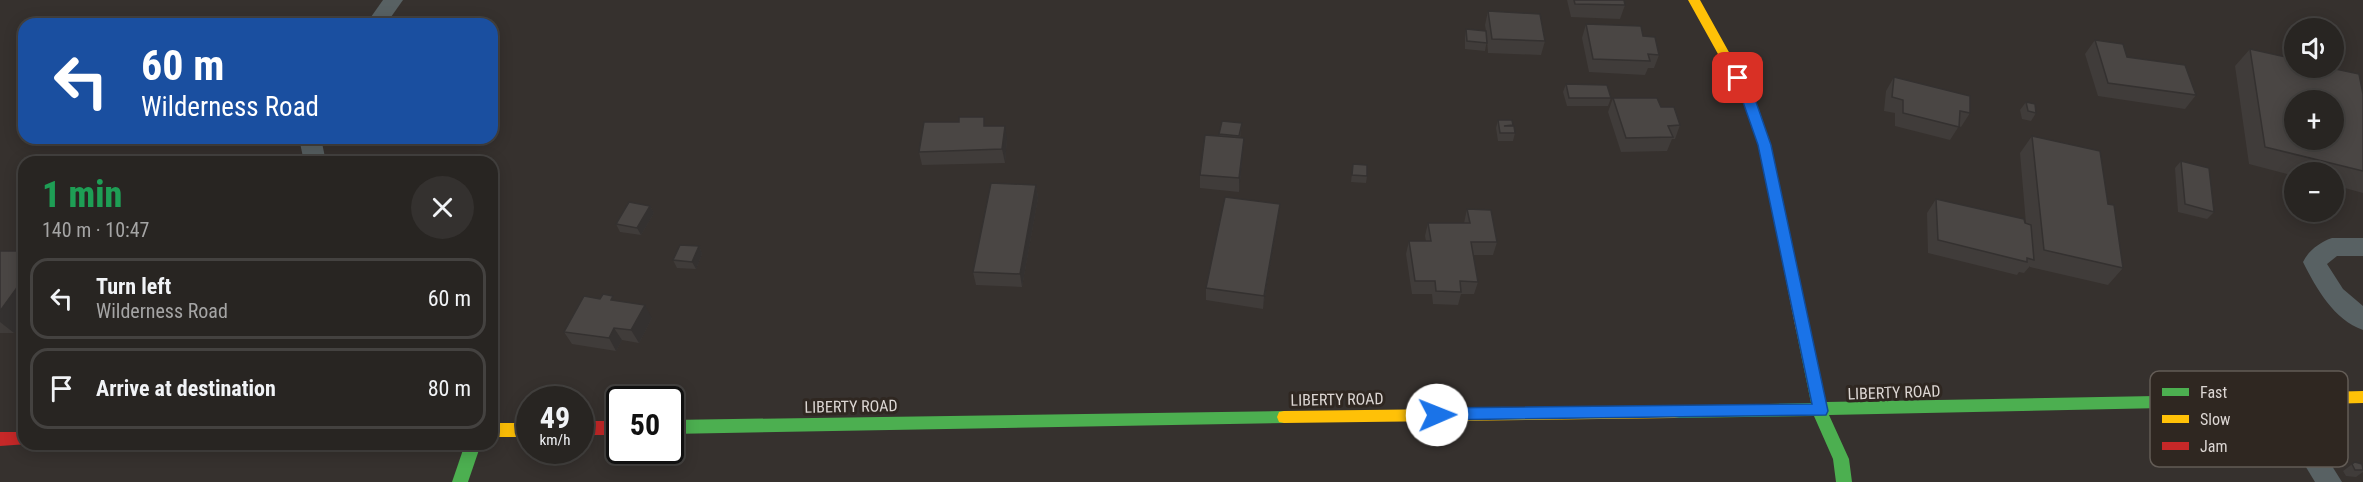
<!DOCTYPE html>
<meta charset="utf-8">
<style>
:root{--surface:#282522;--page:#34312f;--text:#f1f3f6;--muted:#a5a5a5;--line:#444240}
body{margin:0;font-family:"Roboto Condensed",sans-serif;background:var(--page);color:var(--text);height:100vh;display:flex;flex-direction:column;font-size:22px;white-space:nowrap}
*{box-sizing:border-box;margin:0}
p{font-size:20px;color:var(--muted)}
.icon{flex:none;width:33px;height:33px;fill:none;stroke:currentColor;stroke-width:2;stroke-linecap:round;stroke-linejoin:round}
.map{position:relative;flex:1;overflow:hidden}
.sheet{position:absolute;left:18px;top:156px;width:480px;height:294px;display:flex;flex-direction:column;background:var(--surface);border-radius:18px;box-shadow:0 3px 15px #0003,0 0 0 2px var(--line)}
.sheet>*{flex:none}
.banner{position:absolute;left:18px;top:18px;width:480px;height:126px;border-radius:18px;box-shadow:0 3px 15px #0003,0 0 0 2px var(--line);background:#1a4fa0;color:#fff;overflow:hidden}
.buttons{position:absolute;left:2284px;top:18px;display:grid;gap:12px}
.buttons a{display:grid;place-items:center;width:60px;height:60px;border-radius:50%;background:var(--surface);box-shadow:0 3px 15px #0003,0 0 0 2px var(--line);font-size:30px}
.speed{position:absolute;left:516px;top:386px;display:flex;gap:12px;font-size:30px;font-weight:700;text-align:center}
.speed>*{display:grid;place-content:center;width:78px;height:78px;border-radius:50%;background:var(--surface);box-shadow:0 3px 15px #0003,0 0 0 2px var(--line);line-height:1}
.speed small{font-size:15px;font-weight:400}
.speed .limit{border:3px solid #111;border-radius:9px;background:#fff;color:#111}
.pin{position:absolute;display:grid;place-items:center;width:51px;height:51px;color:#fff;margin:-26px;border-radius:12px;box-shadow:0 3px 9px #0006}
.me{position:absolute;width:66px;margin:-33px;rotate:89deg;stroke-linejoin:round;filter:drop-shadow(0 0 4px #0008)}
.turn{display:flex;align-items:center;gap:21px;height:126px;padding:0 24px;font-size:27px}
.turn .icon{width:78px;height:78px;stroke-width:2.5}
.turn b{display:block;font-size:42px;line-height:51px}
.round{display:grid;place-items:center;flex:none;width:63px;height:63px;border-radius:32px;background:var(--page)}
.headline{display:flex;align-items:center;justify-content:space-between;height:102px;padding:0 24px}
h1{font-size:36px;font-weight:800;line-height:45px;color:#1e9e55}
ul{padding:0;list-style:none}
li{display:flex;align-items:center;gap:18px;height:81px;margin:0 12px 9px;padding:0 12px;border:3px solid var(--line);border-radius:18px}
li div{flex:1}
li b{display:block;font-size:22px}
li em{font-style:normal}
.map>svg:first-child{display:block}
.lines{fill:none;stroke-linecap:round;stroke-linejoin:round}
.lane{fill:#586163;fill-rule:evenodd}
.fast{fill:#4caf50;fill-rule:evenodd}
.slow{fill:#ffc107;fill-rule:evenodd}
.jam{fill:#c62828;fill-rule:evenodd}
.wall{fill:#403c3a}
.shaded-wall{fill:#343130}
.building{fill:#4a4644;stroke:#343130;stroke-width:1.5;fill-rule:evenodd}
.route{fill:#1a73e8;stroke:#114b97;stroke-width:1.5}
.labels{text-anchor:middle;stroke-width:6;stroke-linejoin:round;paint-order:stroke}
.street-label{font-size:16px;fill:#dcd6d3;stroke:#2f2721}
.key{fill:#2f2721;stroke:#635c56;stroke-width:1.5}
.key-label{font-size:16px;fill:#dcd6d3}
</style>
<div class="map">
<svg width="2363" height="482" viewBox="0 0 2363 482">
<rect width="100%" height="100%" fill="#36312e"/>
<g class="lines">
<g class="lane">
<path d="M383 0H403L386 24H366Z"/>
<path d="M299 138H321L326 162H304Z"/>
<path d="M2332 238H2363V256H2337L2327 264 2343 289 2363 306V330C2334 320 2316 288 2303 262 2308 251 2320 242 2332 238Z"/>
<path d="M2276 387 2285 391 2342 482H2315L2264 398 2267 391Z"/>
</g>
<g class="fast">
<path d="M1803 324 1808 326 1810 330 1826 402 2211 395 2216 397 2218 401 2216 405 2211 407 1829 415 1849 459 1852 482H1836L1833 459 1814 416 1674 418 1669 417 1667 412 1669 407 1674 406 1811 403 1796 330 1798 326Z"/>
<path d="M1284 411 1289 412 1291 417 1289 422 1284 423 670 434V420Z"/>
<path d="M465 444H481L468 482H452Z"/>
</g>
<g class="slow">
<path d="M1688 0H1700L1755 99 1771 145 1810 330 1808 334 1803 336 1798 334 1796 330 1759 145 1743 99Z"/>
<path d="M2363 391V403L2211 407 2206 405 2204 401 2206 397 2211 395Z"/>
<path d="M1674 406 1679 407 1681 412 1679 417 1674 418 1284 423 1279 422 1277 417 1279 412 1284 411Z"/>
<rect x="492" y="423" width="38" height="14"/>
</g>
<g class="jam">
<rect x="580" y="421" width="40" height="14"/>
<path d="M0 432H24V444H28L0 446Z"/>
</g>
</g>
<g class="wall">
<path d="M1567 0H1624L1625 5 1620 19 1571 17Z"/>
<path d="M1488 11 1545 41 1541 55 1488 53 1487 40 1485 51 1465 49V37L1466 29 1486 31 1485 25Z"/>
<path d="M1586 24 1643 36 1659 55 1654 68H1648L1645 75 1589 72 1582 38Z"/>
<path d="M2095 40 2127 57 2196 95 2185 109 2098 96 2085 54Z"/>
<path d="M2250 49 2363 94V193L2334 185V172H2295V176L2249 164 2235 66Z"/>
<path d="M1894 77 1970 113 1961 127 1959 126 1950 140 1895 126V113L1884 111 1886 91Z"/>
<path d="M1566 84 1611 98 1608 106H1567L1563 92Z"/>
<path d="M1613 98 1661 107 1680 125 1675 139H1672L1667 151 1621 152 1608 112Z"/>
<path d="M2026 102 2036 113 2031 121 2022 119 2020 110Z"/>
<path d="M1498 120 1513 125 1512 126 1515 133 1513 141H1498L1496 128Z"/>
<path d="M1222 121 1242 123 1240 138H1244L1239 192 1200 188V175L1219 136Z"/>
<path d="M986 126 1007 139 1005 163 922 165 919 152Z"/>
<path d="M2032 136 2108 204 2123 268 2108 285 2030 267V266L2024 273 2019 272 2017 275 1928 253 1927 213 1936 199 2026 224 2020 153Z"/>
<path d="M2181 161 2214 212 2207 219 2178 212 2175 168Z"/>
<path d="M1353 164 1367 176 1366 183 1351 182Z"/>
<path d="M1036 185 1038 198 1022 287 976 285 973 272Z"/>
<path d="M1280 204 1278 217 1263 309 1206 300V288Z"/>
<path d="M650 206 654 213 641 235 620 232 616 224Z"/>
<path d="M1467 209 1497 242 1493 255H1473L1478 282 1474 294H1461L1458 305 1433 304 1432 294H1412L1406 254 1409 241H1426L1425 236 1428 223H1464Z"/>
<path d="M699 246 702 254 696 269 677 268 673 260Z"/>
<path d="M0 251H24V320L14 333H0Z"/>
<path d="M616 300 652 318 639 343 622 340 616 351 572 344 564 332Z"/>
<path d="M2355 462 2363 466V472L2356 477 2346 476 2343 471Z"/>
</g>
<g class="shaded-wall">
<path d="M1005 126 1007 139 1005 163 1002 149Z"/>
<path d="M1244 138 1243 151 1239 192V178Z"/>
<path d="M1036 185 1038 198 1022 287 1020 274Z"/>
<path d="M1280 204 1278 217 1263 309 1264 296Z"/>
<path d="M650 206 654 213 641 235 637 228Z"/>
<path d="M699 246 702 254 696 269 692 262Z"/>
<path d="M24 278V320L14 333 0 322V311Z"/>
<path d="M645 305 652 318 639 343 631 330Z"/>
<path d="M614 328 622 340 616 351 609 338Z"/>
</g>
<g class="building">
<path d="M1574 0H1624L1625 5 1575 4Z"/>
<path d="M1488 11 1540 14 1545 41 1492 39Z"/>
<path d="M1586 24 1641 26 1643 36 1655 37 1659 55 1648 54 1650 61 1593 59Z"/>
<path d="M1466 29 1486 31 1487 43 1467 41Z"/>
<path d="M2095 40 2123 44 2127 57 2185 65 2196 95 2108 83Z"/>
<path d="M2250 49 2295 59V68H2331L2359 74 2363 94V171L2265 147ZM2295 100H2334V140H2295Z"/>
<path d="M1894 77 1970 96V113L1960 111 1959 127 1903 113V100L1892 97Z"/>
<path d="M1566 84 1607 85 1611 98H1569Z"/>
<path d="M1613 98H1657L1661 107H1674L1680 125 1668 126 1673 137 1626 138Z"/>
<path d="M2026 102 2035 104 2036 113 2028 111Z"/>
<path d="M959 117H984V126H1005L1002 149 919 152 924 122H959Z"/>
<path d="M1498 120H1512L1513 125 1504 126H1514L1515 133H1500Z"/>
<path d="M1222 121 1242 123 1239 136 1219 134Z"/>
<path d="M1205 135 1244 138 1239 178 1200 175Z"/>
<path d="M2032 136 2100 151 2108 204 2114 205 2123 268 2044 250Z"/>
<path d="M2181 161 2209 168 2214 212 2185 204Z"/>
<path d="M1353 164 1367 165V176L1352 175Z"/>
<path d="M991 183 1036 185 1020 274 973 272Z"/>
<path d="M1225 197 1280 204 1264 296 1206 288Z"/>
<path d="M1936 199 2024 219 2025 223 2031 225 2034 260 2027 258V262L1938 240Z"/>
<path d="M629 202 650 206 637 228 616 224Z"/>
<path d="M1467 209 1491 210 1497 242H1471L1478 282 1460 281 1461 292 1436 291 1435 281H1415L1409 241H1431L1428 223H1470Z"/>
<path d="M680 245 699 246 692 262 673 260Z"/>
<path d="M0 251H24V278L0 311Z"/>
<path d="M603 294 613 296 611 300 645 305 631 330 614 328 609 338 564 332 584 296 600 299Z"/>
<path d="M2355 462 2362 464 2363 470H2355L2352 464Z"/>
</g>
<path class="route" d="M1738 74 1742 75 1755 99 1771 145 1828 411 1826 415 1432 420 1429 415 1432 410 1437 408 1812 404 1758 145 1742 99 1732 78Z"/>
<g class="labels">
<g class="street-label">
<text transform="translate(1894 392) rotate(-2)" y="6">LIBERTY ROAD</text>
<text transform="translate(1337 399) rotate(-1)" y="6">LIBERTY ROAD</text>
<text transform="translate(851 406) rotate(-1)" y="6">LIBERTY ROAD</text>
</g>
</g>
<rect x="2150" y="371" width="198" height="96" rx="9" class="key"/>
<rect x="2162" y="388" width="27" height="8" fill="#4caf50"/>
<rect x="2162" y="415" width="27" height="8" fill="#ffc107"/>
<rect x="2162" y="442" width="27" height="8" fill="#c62828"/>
<g class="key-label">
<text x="2200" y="398">Fast</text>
<text x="2200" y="425">Slow</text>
<text x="2200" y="452">Jam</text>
</g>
</svg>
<div class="buttons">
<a><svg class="icon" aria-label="sound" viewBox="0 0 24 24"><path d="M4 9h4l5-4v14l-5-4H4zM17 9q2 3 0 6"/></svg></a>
<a>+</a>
<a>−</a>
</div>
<div class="speed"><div>49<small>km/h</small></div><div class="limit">50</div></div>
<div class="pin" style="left:1738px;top:78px;background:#d93025"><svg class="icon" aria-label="arrive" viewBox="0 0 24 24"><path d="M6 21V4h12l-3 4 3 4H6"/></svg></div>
<svg class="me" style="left:1437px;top:415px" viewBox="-20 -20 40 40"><circle r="19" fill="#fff"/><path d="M0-13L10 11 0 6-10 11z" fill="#1a73e8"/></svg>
<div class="banner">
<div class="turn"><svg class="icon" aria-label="left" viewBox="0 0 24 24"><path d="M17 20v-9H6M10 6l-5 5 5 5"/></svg><div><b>60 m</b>Wilderness Road</div></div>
</div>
<section class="sheet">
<div class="headline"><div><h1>1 min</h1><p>140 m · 10:47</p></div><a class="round"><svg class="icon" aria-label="close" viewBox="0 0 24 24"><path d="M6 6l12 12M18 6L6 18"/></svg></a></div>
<ul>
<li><svg class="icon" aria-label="left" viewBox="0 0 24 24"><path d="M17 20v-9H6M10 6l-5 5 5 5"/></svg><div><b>Turn left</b><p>Wilderness Road</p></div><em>60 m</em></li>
<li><svg class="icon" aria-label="arrive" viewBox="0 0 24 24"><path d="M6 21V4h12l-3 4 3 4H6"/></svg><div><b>Arrive at destination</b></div><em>80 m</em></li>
</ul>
</section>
</div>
